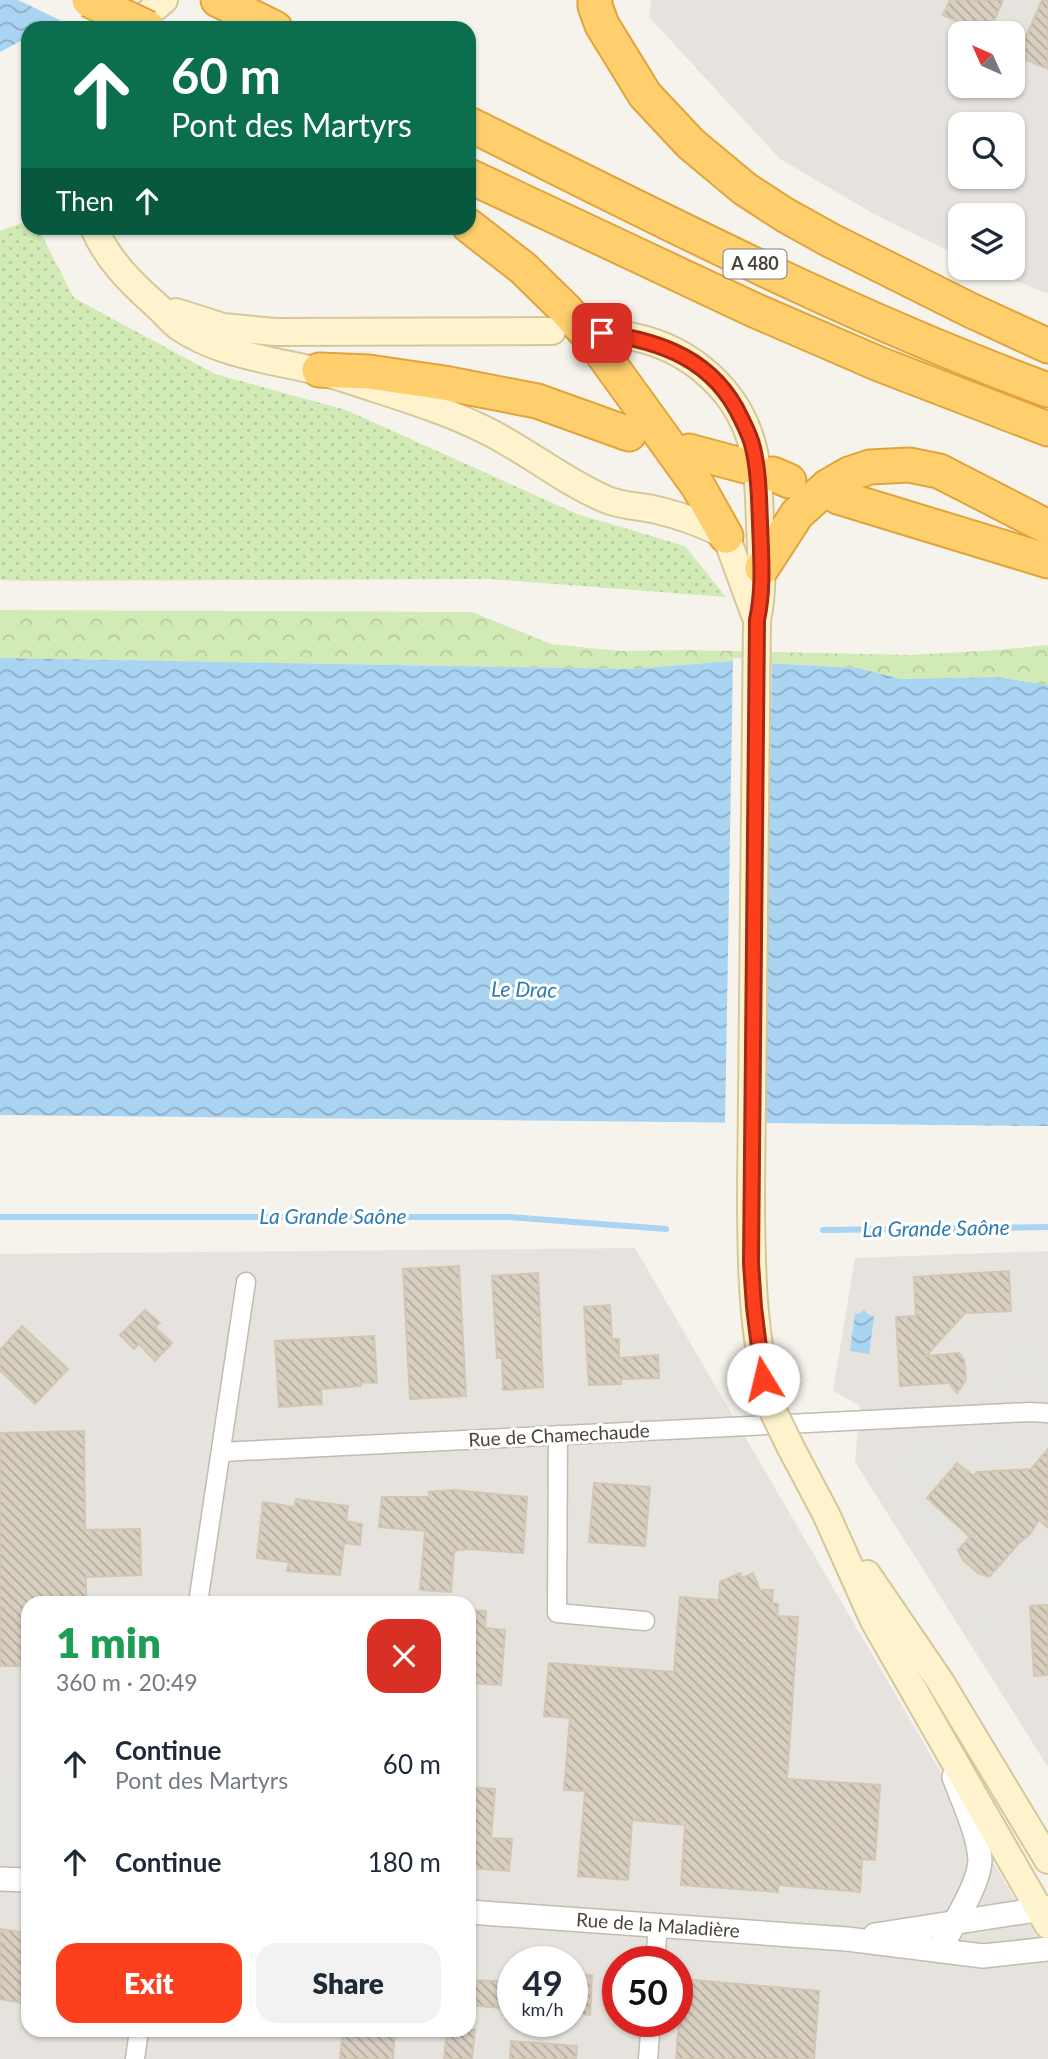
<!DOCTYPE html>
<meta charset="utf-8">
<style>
:root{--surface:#fff;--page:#f2f2f3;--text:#1f2937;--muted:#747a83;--accent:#fc3f1d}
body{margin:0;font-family:Lato,sans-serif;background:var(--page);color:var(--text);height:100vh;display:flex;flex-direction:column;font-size:26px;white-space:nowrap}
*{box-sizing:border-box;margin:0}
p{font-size:23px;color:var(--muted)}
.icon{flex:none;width:38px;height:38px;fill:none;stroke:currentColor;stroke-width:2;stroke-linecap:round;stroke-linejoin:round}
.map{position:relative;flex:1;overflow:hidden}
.sheet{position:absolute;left:21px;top:1596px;width:455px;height:441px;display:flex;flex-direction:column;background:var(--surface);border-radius:21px;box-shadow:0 2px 5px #0004}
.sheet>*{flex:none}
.hud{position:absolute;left:21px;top:21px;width:455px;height:214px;border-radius:21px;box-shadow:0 2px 5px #0004;background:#0b6e4f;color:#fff;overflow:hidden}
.needle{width:46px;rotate:315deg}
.buttons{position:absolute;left:948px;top:21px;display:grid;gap:14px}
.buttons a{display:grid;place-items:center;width:77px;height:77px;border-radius:14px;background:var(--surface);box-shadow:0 2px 5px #0004;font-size:35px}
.speed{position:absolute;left:497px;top:1946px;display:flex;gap:14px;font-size:35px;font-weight:700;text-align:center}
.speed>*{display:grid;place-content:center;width:91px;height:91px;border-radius:50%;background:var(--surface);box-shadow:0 2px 5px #0004;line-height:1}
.speed small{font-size:18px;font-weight:400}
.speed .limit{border:10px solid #d22;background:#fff;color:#111}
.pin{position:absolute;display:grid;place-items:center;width:60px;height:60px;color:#fff;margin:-30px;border-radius:14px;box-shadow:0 4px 10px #0006}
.me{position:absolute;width:77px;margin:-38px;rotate:351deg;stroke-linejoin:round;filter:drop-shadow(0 0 5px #0008)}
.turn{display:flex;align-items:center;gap:24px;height:147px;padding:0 35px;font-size:32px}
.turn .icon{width:91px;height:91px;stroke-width:2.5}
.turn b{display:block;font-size:49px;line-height:60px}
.then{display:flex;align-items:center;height:66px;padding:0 35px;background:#0003;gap:14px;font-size:26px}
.round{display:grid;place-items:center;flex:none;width:74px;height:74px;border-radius:21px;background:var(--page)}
.overview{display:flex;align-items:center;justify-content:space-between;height:119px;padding:0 35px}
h1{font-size:42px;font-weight:800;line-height:52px;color:#1e9e55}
.button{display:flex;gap:14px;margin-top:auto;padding:14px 35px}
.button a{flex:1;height:80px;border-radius:21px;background:var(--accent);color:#fff;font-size:28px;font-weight:800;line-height:80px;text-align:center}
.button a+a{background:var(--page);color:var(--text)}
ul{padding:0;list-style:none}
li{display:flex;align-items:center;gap:21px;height:98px;padding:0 35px}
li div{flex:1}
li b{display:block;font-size:26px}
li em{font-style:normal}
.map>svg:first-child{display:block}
.industrial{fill:#e6e2dd;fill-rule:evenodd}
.grass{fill:url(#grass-dots)}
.forest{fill:url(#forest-crowns)}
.parking{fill:#e5e3e0}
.water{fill:url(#water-waves)}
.pier{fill:#f6f3ec}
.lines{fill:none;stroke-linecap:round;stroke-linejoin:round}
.stream{stroke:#a9d4f2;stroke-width:6}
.building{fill:url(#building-back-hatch);stroke:#d3c7b4;stroke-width:2}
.minor-casing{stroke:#c2bbae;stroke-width:21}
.tertiary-casing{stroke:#c2bbae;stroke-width:26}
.secondary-casing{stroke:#d6c79b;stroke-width:30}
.motorway-casing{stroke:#e0a43c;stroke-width:37}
.minor{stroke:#fff;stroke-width:18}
.tertiary{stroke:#fff;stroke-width:23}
.secondary{stroke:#fff3cd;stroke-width:26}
.motorway{stroke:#ffcf6e;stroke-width:33}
.secondary-bridge-casing{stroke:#d6c79b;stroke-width:30;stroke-linecap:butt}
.motorway-bridge-casing{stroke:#e0a43c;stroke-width:37;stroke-linecap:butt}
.secondary-bridge{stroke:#fff3cd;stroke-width:26}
.motorway-bridge{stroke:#ffcf6e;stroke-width:33}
.route-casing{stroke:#a42913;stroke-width:18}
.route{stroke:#fc3f1d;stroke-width:12}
.labels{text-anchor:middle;stroke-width:6;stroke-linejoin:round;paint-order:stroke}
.shield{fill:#fff;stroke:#817c74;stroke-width:2}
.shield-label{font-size:18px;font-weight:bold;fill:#4b4439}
.street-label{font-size:19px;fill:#4b4439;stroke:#fff}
.water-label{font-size:21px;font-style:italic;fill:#2e7ab2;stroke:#fff}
</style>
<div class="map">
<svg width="1048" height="2059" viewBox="0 0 1048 2059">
<defs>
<pattern id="grass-dots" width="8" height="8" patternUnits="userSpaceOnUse" patternTransform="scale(1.75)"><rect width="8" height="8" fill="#d2eab5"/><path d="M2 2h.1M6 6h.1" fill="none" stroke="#b6ca9c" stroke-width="1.8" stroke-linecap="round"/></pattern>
<pattern id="forest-crowns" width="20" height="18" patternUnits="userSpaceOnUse" patternTransform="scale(1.75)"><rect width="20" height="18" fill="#d2eab5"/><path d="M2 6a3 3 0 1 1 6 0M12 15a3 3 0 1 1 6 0" fill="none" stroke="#b6ca9c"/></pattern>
<pattern id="water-waves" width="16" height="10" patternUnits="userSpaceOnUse" patternTransform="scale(1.75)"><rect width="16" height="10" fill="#a9d4f2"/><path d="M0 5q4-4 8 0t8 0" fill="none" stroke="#8caec5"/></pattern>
<pattern id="building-back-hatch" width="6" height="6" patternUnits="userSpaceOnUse" patternTransform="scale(1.75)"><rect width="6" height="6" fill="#d8cfc1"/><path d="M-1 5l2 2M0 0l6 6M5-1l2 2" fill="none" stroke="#b1aa9e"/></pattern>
</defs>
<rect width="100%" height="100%" fill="#f6f3ec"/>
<g class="industrial">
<path d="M651 0H1048V294L985 268H1013V215H961V257L874 214 780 159 649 17ZM961 33H1013V86H961ZM961 124H1013V177H961Z"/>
<path d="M635 1248 1048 1956V2059H0V1254ZM28 1603H469V2030H28ZM513 1962H572V2021H513ZM618 1962H677V2021H618Z"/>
<path d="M1048 1251V1767L855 1462 860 1406 833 1391 855 1258Z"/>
</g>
<path class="grass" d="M28 221V228H38L74 298 215 374 346 410 577 514 685 546 726 597 488 579 30 581 0 580V231Z"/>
<path class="forest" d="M0 610 472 612 551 644 619 651 689 650 910 655 998 650 1048 645V685L997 677 901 679 858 668 732 661 632 669 0 658Z"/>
<g class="parking">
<path d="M1006 1327 1021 1342 1033 1330 1048 1344V1354L1044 1358 1048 1362V1391L1040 1392 1027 1378 1010 1393 992 1395 980 1382 1001 1358 989 1346Z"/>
<path d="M1048 1428V1455L1036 1445 1012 1453 1013 1466 990 1469 984 1473 962 1453 918 1500 963 1542 952 1555H937L908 1507 895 1454 911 1450 910 1436 950 1434 952 1445 970 1442 971 1434Z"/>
<path d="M1048 1558V1586L1014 1588 1003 1578 1012 1562 1029 1571 1040 1559Z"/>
<path d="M978 1593 1010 1652 995 1658 964 1605Z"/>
<path d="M28 1769V1861L0 1860V1770Z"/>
</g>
<g class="water">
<path d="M0 0H98L46 28H28V37L0 52Z"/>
<path d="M0 658 632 669 732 661 858 668 901 679 997 677 1048 685V1126L0 1115Z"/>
<path d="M864 1310 869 1315 874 1316 869 1354 850 1351 855 1313 859 1314Z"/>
</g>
<g class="pier">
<path d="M18 0H101L99 3 64 22Z"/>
<path d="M733 658 772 660 764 1127 725 1126Z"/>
</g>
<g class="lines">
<g class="stream">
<path d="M0 1217H509L666 1229"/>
<path d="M823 1230 1048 1227"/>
</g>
</g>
<g class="building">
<path d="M950 0H1003L989 33H982L943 15Z"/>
<path d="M1042 0H1048V69L1025 59 1021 48Z"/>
<path d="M459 1266 466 1396 410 1399 403 1269Z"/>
<path d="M1009 1271 1011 1311 965 1313 926 1356 959 1353 964 1360 966 1380 957 1393 949 1383 900 1386 896 1317 916 1316 914 1277Z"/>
<path d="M538 1273 543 1387 503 1390 502 1358H497L492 1276Z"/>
<path d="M610 1305 612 1339H619V1358L658 1355 659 1378 621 1379V1384L589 1385 584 1307Z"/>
<path d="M145 1310 160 1323 155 1327 172 1343 155 1361 139 1344 134 1349 120 1335Z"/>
<path d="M22 1326 68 1369 35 1404 0 1370V1350Z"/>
<path d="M374 1336 377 1383 361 1382V1386L321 1389 322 1404 279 1407 275 1341Z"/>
<path d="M84 1431 85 1530 140 1529 141 1575 86 1577V1603H28V1666H0V1433Z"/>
<path d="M1048 1449V1528L1039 1520 1030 1534 1019 1543 989 1577 978 1573 963 1560 958 1550 970 1537 927 1498 957 1463 974 1476 977 1472 1031 1469Z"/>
<path d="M594 1483 650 1487 645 1546 589 1542Z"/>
<path d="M453 1490 527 1497 523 1553 468 1549 454 1551 451 1592 420 1590 425 1531 379 1527 382 1497H429V1492Z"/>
<path d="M296 1499 348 1506 346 1521 362 1524 360 1545 344 1543 340 1575 287 1571 289 1562 257 1558 263 1502 294 1507Z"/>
<path d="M740 1573 742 1578 753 1573 760 1590H773L772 1603 778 1604 777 1616 798 1617 787 1779 880 1785 875 1860 862 1859 860 1892 778 1885V1892L681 1885 685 1825 632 1820 628 1880 578 1876 585 1791 564 1790 570 1718 544 1716 549 1663 674 1672 680 1597 719 1600 720 1582Z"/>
<path d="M1048 1605V1675L1034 1676 1030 1606Z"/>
<path d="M469 1610 486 1611 485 1628 505 1630 501 1685 469 1683Z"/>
<path d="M469 1787 495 1789 491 1838 512 1839 509 1871 469 1868Z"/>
<path d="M0 1929 28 1933V2004L0 1999Z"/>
<path d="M572 1974 592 1975 590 2015 572 2013Z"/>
<path d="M682 1979 819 1991 814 2059H676Z"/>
<path d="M469 1980 513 1982V2009L469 2005Z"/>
<path d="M343 2030H395L393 2059H340Z"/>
<path d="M447 2030H475L472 2059H444Z"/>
<path d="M511 2041 577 2046 576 2059H510Z"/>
</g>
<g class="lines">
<g class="minor-casing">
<g id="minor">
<path d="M558 1435 557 1613 645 1621"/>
<path d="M221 1452 1030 1412 1048 1413"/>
<path d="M198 1603 246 1282"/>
<path d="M655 1962 658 1925"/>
<path d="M135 2059 139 2030"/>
<path d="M648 2059 651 2021"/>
</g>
</g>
<g class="tertiary-casing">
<g id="tertiary">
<path d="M0 1879 28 1880"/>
<path d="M469 1912 847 1939 983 1956 1048 1949"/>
<path d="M875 1935 1048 1908"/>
<path d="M940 1950C951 1927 980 1884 980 1860 979 1835 963 1801 954 1777"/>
</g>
</g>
<g class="secondary-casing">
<g id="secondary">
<path d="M133 28 140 20 164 0"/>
<path d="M94 228C107 259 131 283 156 305 164 312 171 321 179 327 227 360 292 361 346 379 391 394 438 407 481 428 524 448 561 480 605 499 620 506 640 506 657 510 682 516 703 523 726 536L755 615"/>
<path d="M176 312 223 327 275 332 552 331"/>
<path d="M602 333C613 334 624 335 634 337 691 349 739 391 753 448 759 472 759 499 760 523 761 556 764 588 757 620L751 1192C751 1266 752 1339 773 1411"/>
<path d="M791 1448 826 1514 874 1621 1048 1925"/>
<path d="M867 1574 940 1681 1048 1860"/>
</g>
</g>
<g class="motorway-casing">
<g id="motorway">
<path d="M218 0 275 28"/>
<path d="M595 0V6L602 25 645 95 691 144 745 189 785 215 830 240 970 310 1048 346"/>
<path d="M469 124C659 218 848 317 1048 390"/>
<path d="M469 176 754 310 879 364 1048 429"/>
<path d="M469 226 523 268 566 310 594 342 698 486 726 536"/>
<path d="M319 370 369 372 444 383 537 401 629 434"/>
<path d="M689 451 745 466"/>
<path d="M773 474 789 481"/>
<path d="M838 497 1048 561"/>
<path d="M762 568 797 514 828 486 849 474 870 467 909 465 939 471 1048 527"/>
</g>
</g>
<use href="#minor" class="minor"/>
<use href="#tertiary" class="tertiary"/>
<use href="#secondary" class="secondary"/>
<use href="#motorway" class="motorway"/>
<g class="secondary-bridge-casing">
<path id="secondary-bridge" d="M773 1411 791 1448"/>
</g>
<g class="motorway-bridge-casing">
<path id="motorway-bridge" d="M89 0 148 28"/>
</g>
<use href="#secondary-bridge" class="secondary-bridge"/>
<use href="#motorway-bridge" class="motorway-bridge"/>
</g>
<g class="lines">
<g class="route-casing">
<path id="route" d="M602 333C662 341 714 360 741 418 746 428 751 438 753 448 759 472 759 499 760 523 761 556 764 588 757 620L751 1263 754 1307 763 1379"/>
</g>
<use href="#route" class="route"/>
</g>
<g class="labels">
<rect class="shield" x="723.5" y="249.5" width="63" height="29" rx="5"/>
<g class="shield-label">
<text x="755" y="270">A 480</text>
</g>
<g class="street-label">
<text transform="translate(559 1435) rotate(-3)" y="7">Rue de Chamechaude</text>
<text transform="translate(658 1925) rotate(4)" y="7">Rue de la Maladière</text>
</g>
<g class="water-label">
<text transform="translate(524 990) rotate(1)" y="7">Le Drac</text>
<text x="333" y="1224">La Grande Saône</text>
<text transform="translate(936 1229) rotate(-1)" y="7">La Grande Saône</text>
</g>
</g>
</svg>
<div class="buttons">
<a><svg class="needle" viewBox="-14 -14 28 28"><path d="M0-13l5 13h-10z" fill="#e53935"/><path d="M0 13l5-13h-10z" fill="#747a83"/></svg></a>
<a><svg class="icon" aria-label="search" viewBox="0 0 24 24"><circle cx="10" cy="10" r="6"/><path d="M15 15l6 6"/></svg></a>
<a><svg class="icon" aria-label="layers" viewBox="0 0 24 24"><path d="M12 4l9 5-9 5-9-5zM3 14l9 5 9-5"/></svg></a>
</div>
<div class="speed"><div>49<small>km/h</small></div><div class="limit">50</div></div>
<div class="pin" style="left:602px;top:333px;background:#d93025"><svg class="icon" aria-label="arrive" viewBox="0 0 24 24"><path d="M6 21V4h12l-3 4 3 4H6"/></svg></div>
<svg class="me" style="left:763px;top:1379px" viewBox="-20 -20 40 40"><circle r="19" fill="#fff"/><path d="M0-13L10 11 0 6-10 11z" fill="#fc3f1d"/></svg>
<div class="hud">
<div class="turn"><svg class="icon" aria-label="ahead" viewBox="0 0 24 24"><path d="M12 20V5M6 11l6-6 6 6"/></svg><div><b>60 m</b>Pont des Martyrs</div></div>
<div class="then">Then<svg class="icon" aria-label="ahead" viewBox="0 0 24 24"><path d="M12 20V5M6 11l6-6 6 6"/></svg></div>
</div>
<section class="sheet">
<div class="overview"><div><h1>1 min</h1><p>360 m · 20:49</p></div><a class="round" style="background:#d93025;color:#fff"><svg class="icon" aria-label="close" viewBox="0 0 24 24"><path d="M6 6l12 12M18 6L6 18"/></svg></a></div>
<ul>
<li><svg class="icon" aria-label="ahead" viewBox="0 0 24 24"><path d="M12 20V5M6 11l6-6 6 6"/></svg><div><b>Continue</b><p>Pont des Martyrs</p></div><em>60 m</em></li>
<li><svg class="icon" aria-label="ahead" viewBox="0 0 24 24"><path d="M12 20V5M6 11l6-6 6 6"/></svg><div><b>Continue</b></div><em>180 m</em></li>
</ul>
<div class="button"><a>Exit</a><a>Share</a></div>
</section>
</div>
